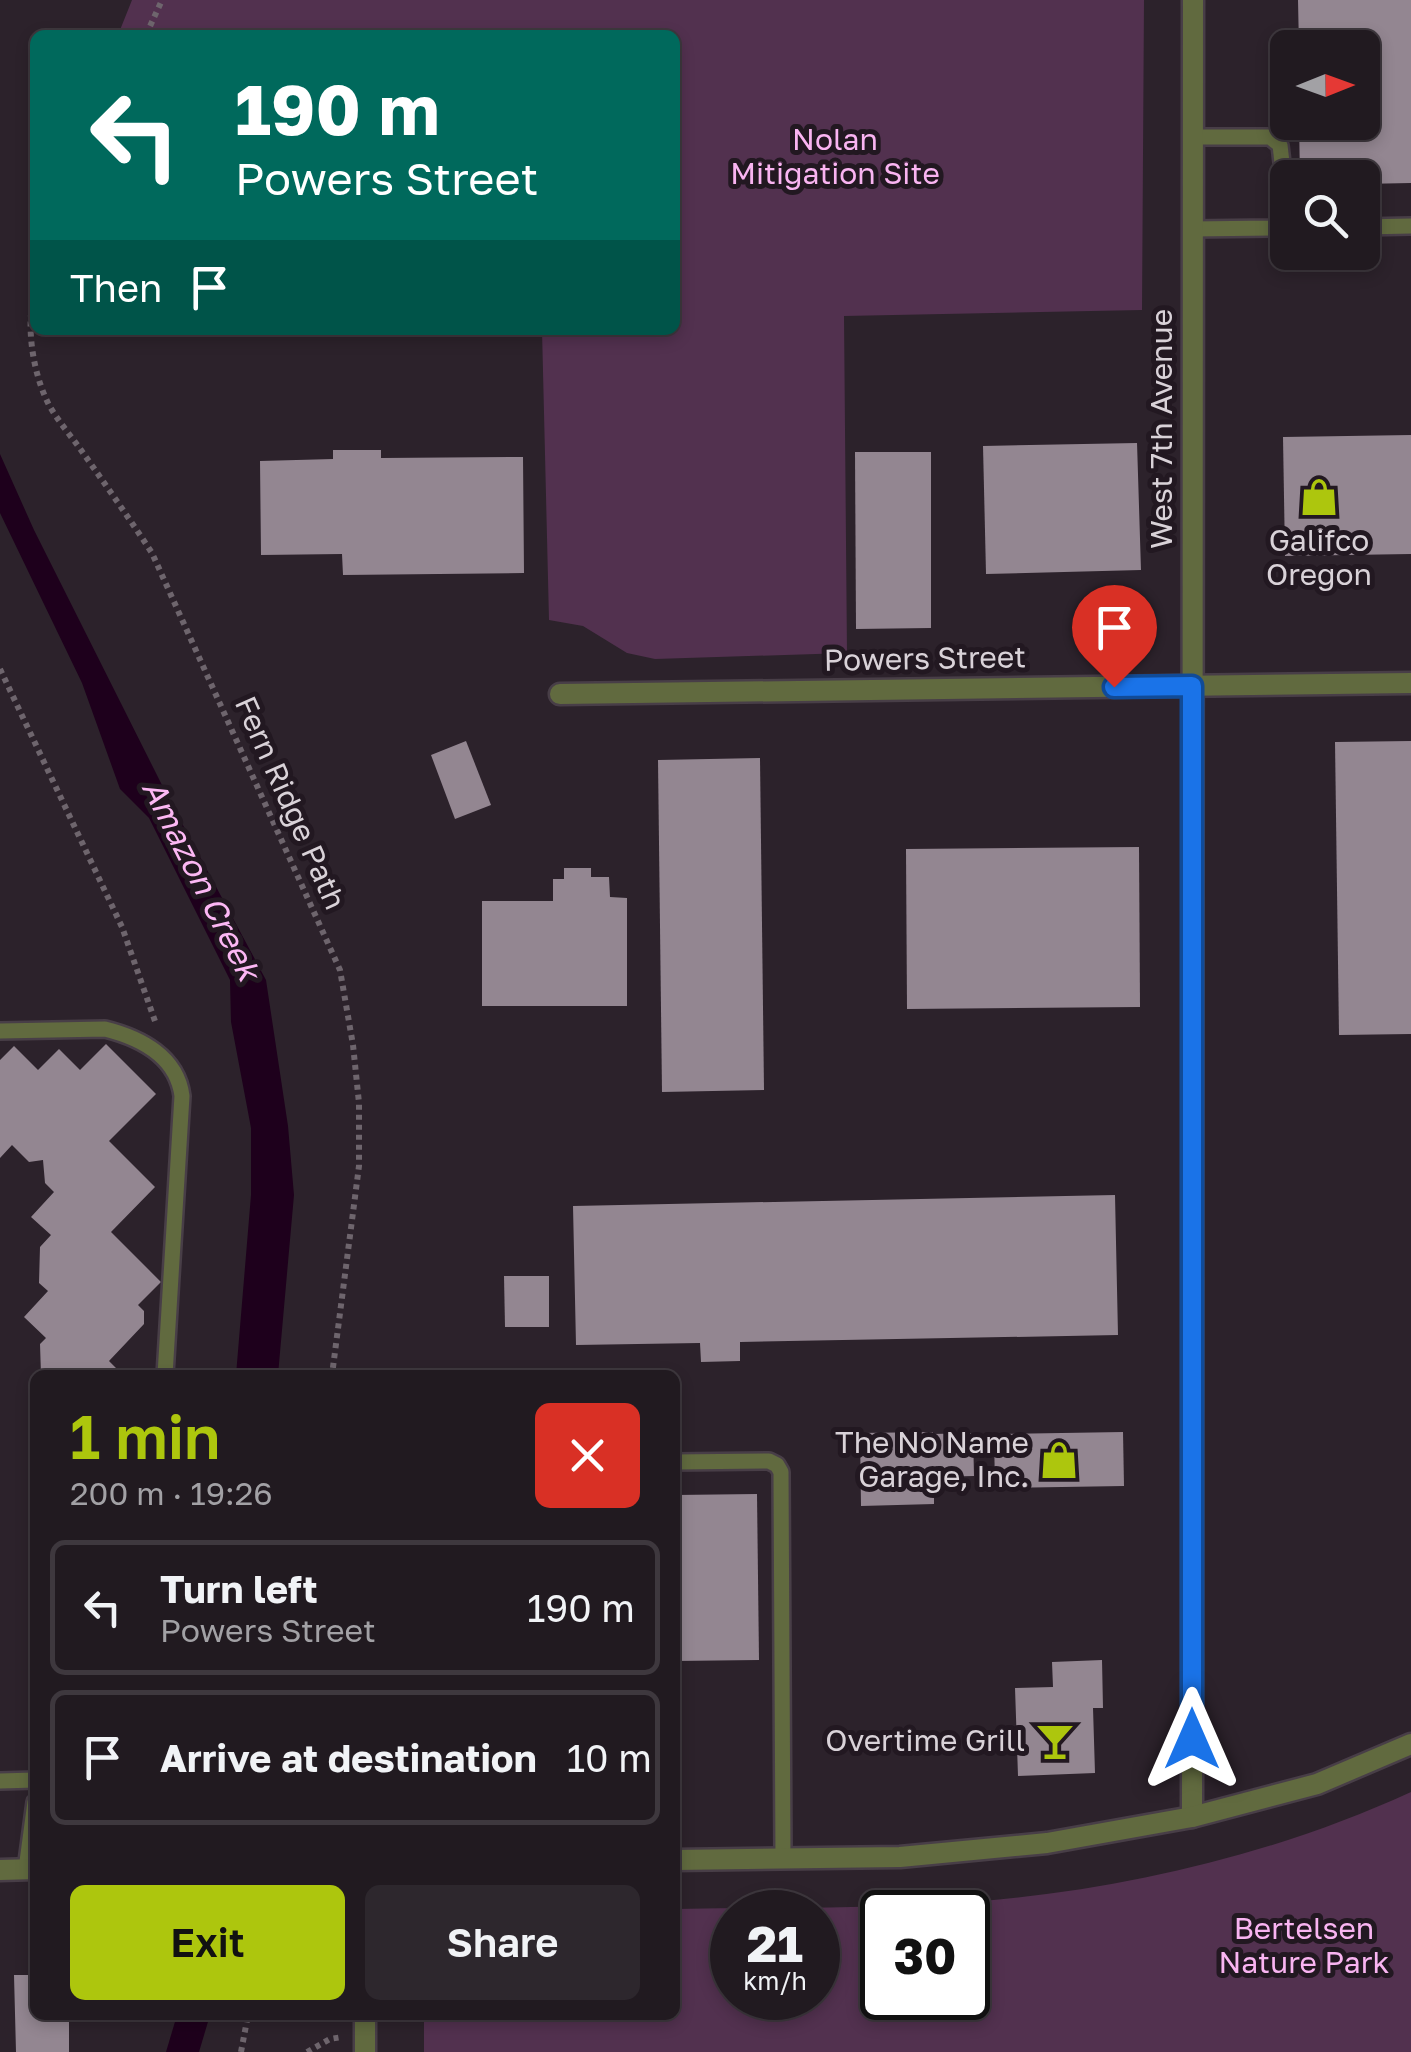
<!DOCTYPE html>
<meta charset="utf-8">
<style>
:root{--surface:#211a20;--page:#2d272d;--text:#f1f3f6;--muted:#a2a1a5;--line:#3e383e;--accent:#adc60d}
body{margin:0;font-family:"Golos Text",sans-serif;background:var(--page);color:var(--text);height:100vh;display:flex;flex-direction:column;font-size:38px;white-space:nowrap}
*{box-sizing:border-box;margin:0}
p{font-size:32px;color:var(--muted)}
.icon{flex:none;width:55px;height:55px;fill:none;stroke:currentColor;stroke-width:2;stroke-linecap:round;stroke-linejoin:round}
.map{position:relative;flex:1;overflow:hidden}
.panel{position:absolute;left:30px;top:1370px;width:650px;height:650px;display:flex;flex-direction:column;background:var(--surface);border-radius:15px;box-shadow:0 5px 15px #0003,0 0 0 2px var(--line)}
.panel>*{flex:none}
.banner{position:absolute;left:30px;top:30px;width:650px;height:305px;border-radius:15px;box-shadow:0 5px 15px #0003,0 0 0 2px var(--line);background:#00695c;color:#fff;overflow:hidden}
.needle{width:65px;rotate:89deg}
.controls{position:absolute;left:1270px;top:30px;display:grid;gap:20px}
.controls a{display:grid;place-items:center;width:110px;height:110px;border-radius:15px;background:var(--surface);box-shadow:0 5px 15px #0003,0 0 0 2px var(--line);font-size:50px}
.speed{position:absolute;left:710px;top:1890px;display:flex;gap:20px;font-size:50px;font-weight:700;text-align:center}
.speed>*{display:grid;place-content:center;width:130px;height:130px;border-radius:50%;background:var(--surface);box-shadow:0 5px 15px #0003,0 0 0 2px var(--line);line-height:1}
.speed small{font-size:25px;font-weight:400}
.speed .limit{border:5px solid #111;border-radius:15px;background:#fff;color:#111}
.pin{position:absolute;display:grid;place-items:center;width:85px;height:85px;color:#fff;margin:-102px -42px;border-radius:50% 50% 50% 0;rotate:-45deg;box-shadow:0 0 10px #0007}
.pin .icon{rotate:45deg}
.me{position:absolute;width:110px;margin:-55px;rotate:0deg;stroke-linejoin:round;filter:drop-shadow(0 0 8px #0008)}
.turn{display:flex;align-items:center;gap:35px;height:210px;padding:0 40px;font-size:45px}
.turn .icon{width:130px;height:130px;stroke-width:2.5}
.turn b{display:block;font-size:70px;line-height:85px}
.then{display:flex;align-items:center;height:95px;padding:0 40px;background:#0003;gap:20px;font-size:38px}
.round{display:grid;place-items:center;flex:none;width:105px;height:105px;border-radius:15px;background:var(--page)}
.head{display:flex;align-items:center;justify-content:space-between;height:170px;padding:0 40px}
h1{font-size:60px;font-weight:600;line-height:75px;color:var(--accent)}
.action{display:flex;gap:20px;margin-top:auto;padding:20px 40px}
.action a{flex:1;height:115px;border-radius:15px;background:var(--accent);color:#111;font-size:40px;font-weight:600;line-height:115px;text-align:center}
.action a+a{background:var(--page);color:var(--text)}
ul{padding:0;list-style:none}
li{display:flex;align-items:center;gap:30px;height:135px;margin:0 20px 15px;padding:0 20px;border:5px solid var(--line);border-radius:15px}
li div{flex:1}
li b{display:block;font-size:38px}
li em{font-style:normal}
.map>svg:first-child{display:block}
.green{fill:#52314f;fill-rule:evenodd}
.water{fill:#1e001c}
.building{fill:#938691}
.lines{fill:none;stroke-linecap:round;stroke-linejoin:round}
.service-casing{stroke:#483e47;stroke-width:20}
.minor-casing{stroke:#483e47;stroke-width:25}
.tertiary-casing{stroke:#483e47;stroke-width:25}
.path{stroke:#6e656d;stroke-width:6;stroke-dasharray:5 5;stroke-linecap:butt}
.service{stroke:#616a3f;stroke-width:15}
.minor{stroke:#616a3f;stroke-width:20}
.tertiary{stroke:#616a3f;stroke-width:20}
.route-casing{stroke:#114b97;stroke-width:25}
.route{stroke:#1a73e8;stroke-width:18}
.labels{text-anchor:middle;stroke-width:10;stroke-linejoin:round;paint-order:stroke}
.park-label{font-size:30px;fill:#f9b4f1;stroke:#221821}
.street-label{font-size:30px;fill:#d9d2d8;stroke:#221821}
.poi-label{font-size:30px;fill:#d9d2d8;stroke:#221821;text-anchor:end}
.water-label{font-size:32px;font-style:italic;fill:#fcb7f4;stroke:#221821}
</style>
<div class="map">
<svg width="1411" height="2052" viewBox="0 0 1411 2052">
<rect width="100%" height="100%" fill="#2c222b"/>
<g class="green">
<path d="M132 0H1144L1142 310 844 316 847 653 655 659 627 653 583 626 549 620 542 330H675V35H118Z"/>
<path d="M1411 1792V2052H424V2015H675V1909C763 1907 853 1909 941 1904 1101 1895 1265 1859 1411 1792ZM732 1912H818V1998H732ZM882 1912H968V1998H882Z"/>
</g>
<g class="water">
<path d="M0 454 34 530 170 801 266 980 288 1126 294 1195 278 1375H236L251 1195V1128L231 1022 230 980 149 818 120 789 82 683 0 513Z"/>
<path d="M177 2015H210L199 2052H166Z"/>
</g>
<g class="building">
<path d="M1298 0H1411V183L1362 184V178H1300L1299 122H1362V48H1299Z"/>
<path d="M1411 435V554L1285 556 1283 437Z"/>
<path d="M1137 443 1141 570 986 574 983 446Z"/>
<path d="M333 450H381V458L523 457 524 573 343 575 342 554 261 555 260 461 333 459Z"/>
<path d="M855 452H931V628L856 629Z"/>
<path d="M466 741 491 805 455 819 431 755Z"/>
<path d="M1411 741V1034L1339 1035 1335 742Z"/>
<path d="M760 758 764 1090 662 1092 658 760Z"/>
<path d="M1139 847 1140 1007 907 1009 906 849Z"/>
<path d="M564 868H591V877H609L610 897 627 898V1006H482V901H553V879H564Z"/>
<path d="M106 1044 156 1094 109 1141 155 1187 111 1232 161 1282 138 1305 144 1311V1324L109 1361 123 1375H41L40 1344 46 1338 24 1317 48 1291 39 1283 40 1247 51 1235 31 1217 54 1192 45 1183 43 1160 29 1162 12 1145 0 1158V1060L14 1046 38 1070 59 1049 80 1070Z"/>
<path d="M1115 1195 1118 1335 740 1342V1361L701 1362 700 1343 576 1345 573 1206Z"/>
<path d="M504 1276H549V1327H505Z"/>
<path d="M933 1432V1434L973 1433 974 1476 934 1477V1504L861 1506 860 1433Z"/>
<path d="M1123 1432 1124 1486 995 1488 994 1434Z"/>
<path d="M757 1494 759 1660 675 1661V1495Z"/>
<path d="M1102 1660 1103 1708H1093L1095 1773 1018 1776 1015 1688 1053 1687 1052 1662Z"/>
<path d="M14 1975H35V2015H69V2052H16Z"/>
</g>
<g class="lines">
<g class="service-casing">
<g id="service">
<path d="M1362 227 1411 226"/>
<path d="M1192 229 1275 228 1287 207 1280 145 1270 137H1193"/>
<path d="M0 1031 105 1029C141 1038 177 1057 182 1096L165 1375"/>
<path d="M675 1462 769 1461 777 1465 781 1472 783 1858"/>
<path d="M0 1781 35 1780"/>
<path d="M26 1869 35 1802"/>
</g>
</g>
<g class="minor-casing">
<g id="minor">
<path d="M560 694 1411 683"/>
<path d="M1192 1817 1193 0"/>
<path d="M365 2015V2052"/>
</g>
</g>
<g class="tertiary-casing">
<g id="tertiary">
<path d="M675 1860 900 1857 1047 1843 1192 1817 1317 1784 1411 1744"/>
<path d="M0 1870 35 1869"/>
</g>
</g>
<g class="path">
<path d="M146 35 162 0"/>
<path d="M35 292C25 325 33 374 49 405 58 421 71 436 81 450 105 484 129 518 152 553L340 970 353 1045 359 1103V1166L332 1375"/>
<path d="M0 669 122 927 156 1024"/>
<path d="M241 2052 248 2015"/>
<path d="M307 2052 330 2039 342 2037"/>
</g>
<use href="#service" class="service"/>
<use href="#minor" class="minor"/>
<use href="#tertiary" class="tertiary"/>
</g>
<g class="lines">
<g class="route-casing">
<path id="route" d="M1114 687 1192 686V1739"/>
</g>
<use href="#route" class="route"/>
</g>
<defs>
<g id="shop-bare" transform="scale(3)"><path d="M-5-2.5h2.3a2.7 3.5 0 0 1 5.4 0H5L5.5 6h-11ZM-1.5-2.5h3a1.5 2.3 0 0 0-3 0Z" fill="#adc60d" stroke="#221821" stroke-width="2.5" paint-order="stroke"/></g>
<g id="bar-bare" transform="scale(3)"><path d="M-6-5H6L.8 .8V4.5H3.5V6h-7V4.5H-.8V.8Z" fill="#adc60d" stroke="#221821" stroke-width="2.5" paint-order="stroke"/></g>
</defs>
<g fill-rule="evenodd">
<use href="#shop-bare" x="1319" y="497"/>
<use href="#shop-bare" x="1059" y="1460"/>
<use href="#bar-bare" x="1055" y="1741"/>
</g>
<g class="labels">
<g class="park-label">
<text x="835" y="150">Nolan<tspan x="835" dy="34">Mitigation Site</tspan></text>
<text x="1304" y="1939">Bertelsen<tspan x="1304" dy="34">Nature Park</tspan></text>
</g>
<g class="street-label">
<text transform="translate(1162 429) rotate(-90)" y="10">West 7th Avenue</text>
<text transform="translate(925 659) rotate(-1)" y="10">Powers Street</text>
<text transform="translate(290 803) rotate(66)" y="10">Fern Ridge Path</text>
</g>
<g class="poi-label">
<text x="1319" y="551" text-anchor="middle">Galifco<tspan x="1319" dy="34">Oregon</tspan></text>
<text x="1029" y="1453">The No Name<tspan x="1029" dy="34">Garage, Inc.</tspan></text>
<text x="1025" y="1751">Overtime Grill</text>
</g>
<g class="water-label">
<text transform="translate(201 880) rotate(63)" y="11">Amazon Creek</text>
</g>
</g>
</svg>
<div class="controls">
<a><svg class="needle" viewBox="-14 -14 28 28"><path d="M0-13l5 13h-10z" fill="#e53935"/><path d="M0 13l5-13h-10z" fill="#a2a1a5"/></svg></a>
<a><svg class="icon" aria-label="search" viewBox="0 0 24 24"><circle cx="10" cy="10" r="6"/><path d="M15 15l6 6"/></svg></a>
</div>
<div class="speed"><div>21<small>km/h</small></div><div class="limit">30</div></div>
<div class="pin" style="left:1114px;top:687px;background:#d93025"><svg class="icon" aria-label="arrive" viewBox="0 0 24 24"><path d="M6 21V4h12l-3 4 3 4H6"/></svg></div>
<svg class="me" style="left:1192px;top:1739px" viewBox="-20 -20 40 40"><path d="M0-17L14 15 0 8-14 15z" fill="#1a73e8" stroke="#fff" stroke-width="4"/></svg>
<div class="banner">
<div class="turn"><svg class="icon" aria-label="left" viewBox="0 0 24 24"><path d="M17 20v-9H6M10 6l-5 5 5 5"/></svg><div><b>190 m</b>Powers Street</div></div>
<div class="then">Then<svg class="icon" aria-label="arrive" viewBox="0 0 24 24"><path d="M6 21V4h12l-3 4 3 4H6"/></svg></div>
</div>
<section class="panel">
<div class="head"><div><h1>1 min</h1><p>200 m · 19:26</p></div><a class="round" style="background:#d93025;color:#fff"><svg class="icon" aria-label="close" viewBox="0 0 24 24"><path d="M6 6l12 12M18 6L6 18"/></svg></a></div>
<ul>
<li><svg class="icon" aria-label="left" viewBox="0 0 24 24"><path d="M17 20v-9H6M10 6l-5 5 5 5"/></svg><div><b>Turn left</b><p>Powers Street</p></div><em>190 m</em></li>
<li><svg class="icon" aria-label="arrive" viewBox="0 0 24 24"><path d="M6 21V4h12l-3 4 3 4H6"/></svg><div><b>Arrive at destination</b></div><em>10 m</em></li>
</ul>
<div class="action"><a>Exit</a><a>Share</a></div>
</section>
</div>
